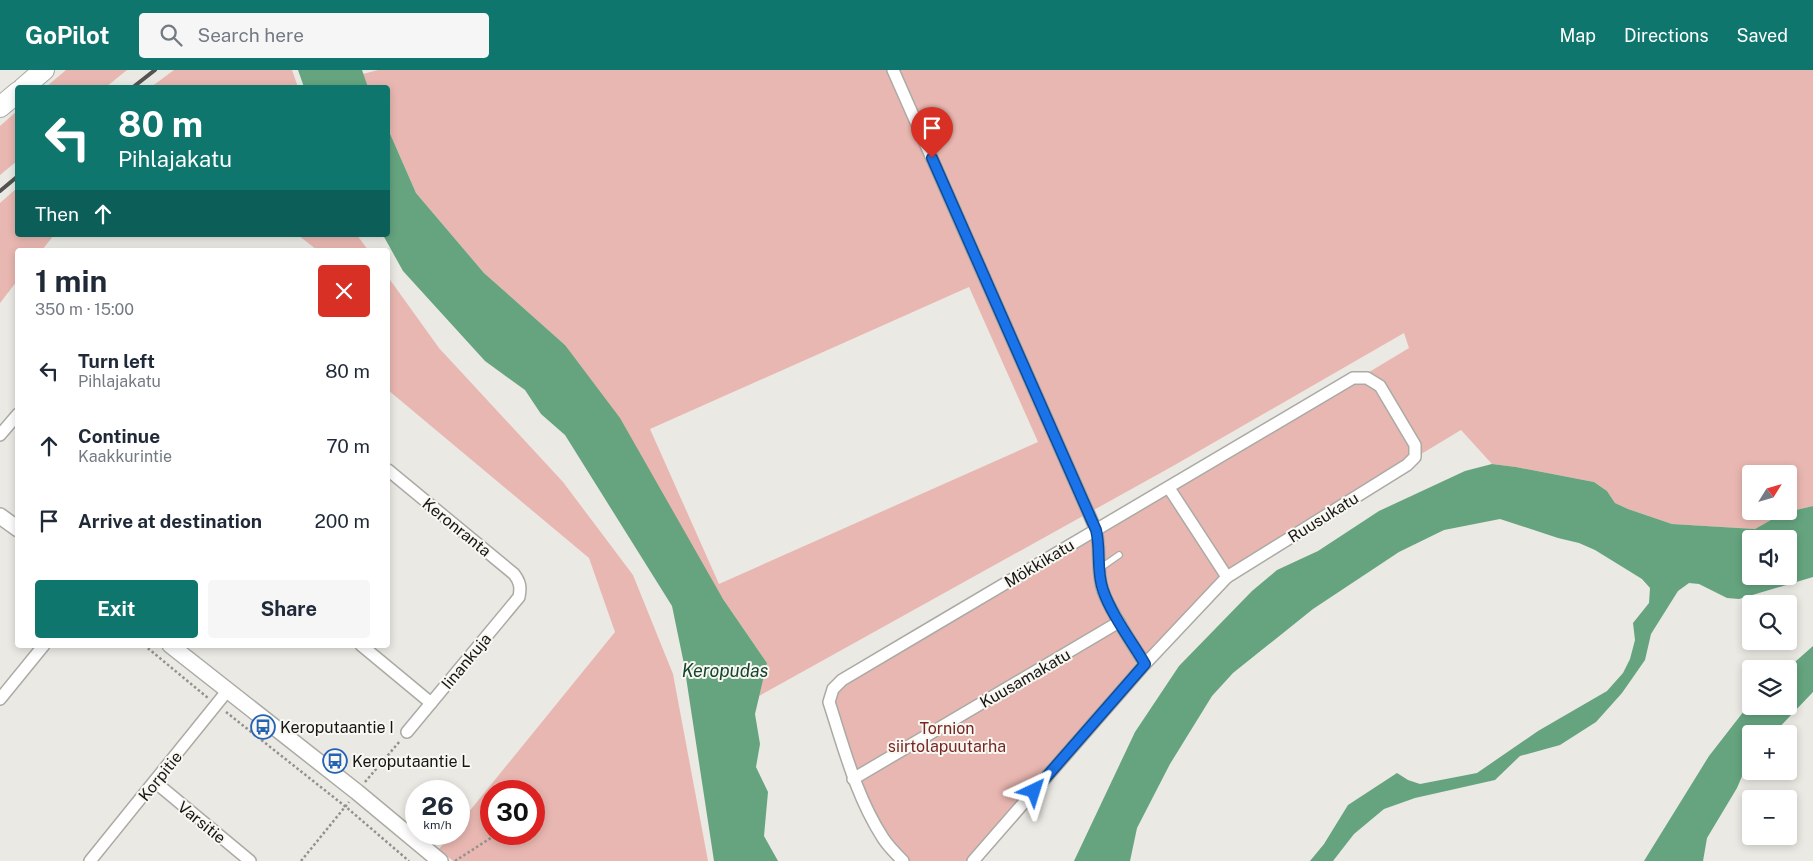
<!DOCTYPE html>
<meta charset="utf-8">
<style>
:root{--surface:#fff;--page:#f6f6f7;--text:#1f2937;--muted:#747a83;--accent:#0f766e}
body{margin:0;font-family:"Public Sans",sans-serif;background:var(--page);color:var(--text);height:100vh;display:flex;flex-direction:column;font-size:19px;white-space:nowrap}
*{box-sizing:border-box;margin:0}
p{font-size:16px;color:var(--muted)}
.icon{flex:none;width:28px;height:28px;fill:none;stroke:currentColor;stroke-width:2;stroke-linecap:round;stroke-linejoin:round}
.map{position:relative;flex:1;overflow:hidden}
.details{position:absolute;left:15px;top:178px;width:375px;height:400px;display:flex;flex-direction:column;background:var(--surface);border-radius:5px;box-shadow:0 2px 8px #0003}
.details>*{flex:none}
.hud{position:absolute;left:15px;top:15px;width:375px;height:152px;border-radius:5px;box-shadow:0 2px 8px #0003;background:#0f766e;color:#fff;overflow:hidden}
.needle{width:32px;rotate:53deg}
.buttons{position:absolute;left:1742px;top:395px;display:grid;gap:10px}
.buttons a{display:grid;place-items:center;width:55px;height:55px;border-radius:5px;background:var(--surface);box-shadow:0 2px 8px #0003;font-size:25px}
.speed{position:absolute;left:405px;top:710px;display:flex;gap:10px;font-size:25px;font-weight:700;text-align:center}
.speed>*{display:grid;place-content:center;width:65px;height:65px;border-radius:50%;background:var(--surface);box-shadow:0 2px 8px #0003;line-height:1}
.speed small{font-size:12px;font-weight:400}
.speed .limit{border:8px solid #d22;background:#fff;color:#111}
.pin{position:absolute;display:grid;place-items:center;width:42px;height:42px;color:#fff;margin:-51px -21px;border-radius:50% 50% 50% 0;rotate:-45deg;box-shadow:0 0 5px #0007}
.pin .icon{rotate:45deg}
.me{position:absolute;width:55px;margin:-28px;rotate:41deg;stroke-linejoin:round;filter:drop-shadow(0 0 4px #0008)}
.turn{display:flex;align-items:center;gap:18px;height:105px;padding:0 20px;font-size:22px}
.turn .icon{width:65px;height:65px;stroke-width:2.5}
.turn b{display:block;font-size:35px;line-height:42px}
.then{display:flex;align-items:center;height:48px;padding:0 20px;background:#0003;gap:10px;font-size:19px}
.round{display:grid;place-items:center;flex:none;width:52px;height:52px;border-radius:5px;background:var(--page)}
.overview{display:flex;align-items:center;justify-content:space-between;height:85px;padding:0 20px}
h1{font-size:30px;font-weight:700;line-height:38px}
.cta{display:flex;gap:10px;margin-top:auto;padding:10px 20px}
.cta a{flex:1;height:58px;border-radius:5px;background:var(--accent);color:#fff;font-size:20px;font-weight:700;line-height:58px;text-align:center}
.cta a+a{background:var(--page);color:var(--text)}
ul{padding:0;list-style:none}
li{display:flex;align-items:center;gap:15px;height:75px;padding:0 20px}
li div{flex:1}
li b{display:block;font-size:19px}
li em{font-style:normal}
header{display:flex;align-items:center;gap:30px;box-sizing:border-box;height:70px;padding:0 25px;background:var(--accent);color:#fff}
header strong{font-size:24px}
nav{display:flex;gap:28px;margin-inline-start:auto;font-size:18px}
.search{width:350px;height:45px;background:var(--page);display:flex;align-items:center;gap:12px;box-sizing:border-box;padding:0 18px;border-radius:5px;color:var(--muted);font-size:19px}
.map>svg:first-child{display:block}
.green{fill:#e9b7b1;fill-rule:evenodd}
.water{fill:#65a47f;fill-rule:evenodd}
.lines{fill:none;stroke-linecap:round;stroke-linejoin:round}
.lane-casing{stroke:#abaaa5;stroke-width:8}
.street-casing{stroke:#abaaa5;stroke-width:14}
.secondary-casing{stroke:#abaaa5;stroke-width:18}
.highway-casing{stroke:#abaaa5;stroke-width:22}
.path{stroke:#93918e;stroke-width:2.5;stroke-dasharray:2.5 2.5;stroke-linecap:butt}
.lane{stroke:#fff;stroke-width:5.5}
.street{stroke:#fff;stroke-width:11}
.secondary{stroke:#fff;stroke-width:15}
.highway{stroke:#fff;stroke-width:20}
.rail{stroke:#545351;stroke-width:4}
.route-casing{stroke:#114b97;stroke-width:12}
.route{stroke:#1a73e8;stroke-width:9}
.labels{text-anchor:middle;stroke-width:4;stroke-linejoin:round;paint-order:stroke}
.street-label{font-size:16px;fill:#171615;stroke:#f8f7f1}
.poi-label{font-size:16px;fill:#171615;stroke:#f8f7f1;text-anchor:start}
.park-label{font-size:16px;fill:#782624;stroke:#f8f7f1}
.water-label{font-size:18px;font-style:italic;fill:#15462d;stroke:#f8f7f1}
</style>
<header>
<strong>GoPilot</strong>
<div class="search"><svg class="icon" aria-label="search" viewBox="0 0 24 24"><circle cx="10" cy="10" r="6"/><path d="M15 15l6 6"/></svg>Search here</div>
<nav><a>Map</a><a>Directions</a><a>Saved</a></nav>
</header>
<div class="map">
<svg width="1813" height="791" viewBox="0 0 1813 791">
<rect width="100%" height="100%" fill="#ebe9e4"/>
<g class="green">
<path d="M66 0H127L106 17H46Z"/>
<path d="M174 0H292L298 17H151Z"/>
<path d="M378 0H1813V436L1783 443 1755 459 1672 454 1628 439 1615 433 1607 421 1594 412 1516 397 1492 394 1461 360 1227 501 968 791H910L889 767 860 713 834 632 837 622 844 615 1104 462 1409 278 1404 263 1173 396 759 626 767 593 723 529 565 275 484 203 416 123 388 59V18L368 17 363 4ZM969 217 1038 372 719 514 650 359ZM1751 404H1789V441H1751Z"/>
<path d="M17 41V91L0 105V56Z"/>
<path d="M17 118 18 165H54L42 180H18L17 211 0 233V133Z"/>
<path d="M298 165H357L368 180H317Z"/>
<path d="M388 207 439 278 563 412 633 505 673 604 708 791H453L439 779 451 764H459V754L615 562 589 488 388 320ZM534 721V764H491V721Z"/>
</g>
<g class="water">
<path d="M298 0H362L368 17H304Z"/>
<path d="M388 59 416 123 484 203 565 275 620 348 723 529 767 593 755 644 760 674 756 697 768 722 764 766 778 791H714L684 594 672 536 565 365 541 344 525 320 485 291 403 201 383 165H388Z"/>
<path d="M1492 394 1516 397 1594 412 1607 421 1615 433 1628 439 1672 454 1755 459 1783 443 1813 436V507L1739 529 1727 528 1699 514 1689 513 1678 521 1651 564 1645 590 1622 623 1596 652 1560 675 1520 686 1495 710 1415 728 1384 739 1354 764 1333 791H1310L1324 774 1348 735 1397 703 1408 710 1420 714 1477 703 1538 661 1607 621 1623 603 1630 589 1635 570 1633 553 1649 533 1650 518 1642 509 1595 480 1579 473 1558 468 1500 449 1444 460 1399 482 1313 539 1233 603 1212 626 1170 694 1137 758 1130 791H1074L1135 662 1179 596 1252 521 1277 500 1318 481 1379 441 1465 401ZM1751 469H1789V506H1751Z"/>
<path d="M1813 576V622L1773 664H1751V687L1749 690 1737 718 1707 768 1703 791H1644L1709 686 1751 632V636H1789V599H1787Z"/>
</g>
<g class="lines">
<g class="lane-casing">
<path id="lane" d="M1099 499 1119 485"/>
</g>
<g class="street-casing">
<g id="street">
<path d="M893 0 1096 460C1101 479 1096 501 1103 521 1111 543 1132 573 1145 594L973 791"/>
<path d="M0 365 18 344"/>
<path d="M388 400 514 504C520 512 521 517 519 527L407 662"/>
<path d="M361 575 431 633"/>
<path d="M1145 594 1227 507"/>
<path d="M0 629 44 575"/>
<path d="M853 709 1119 552"/>
<path d="M155 712 250 791"/>
<path d="M90 791 228 620"/>
<path d="M903 791C896 784 888 776 883 768 856 726 844 678 829 632L833 619 842 610C1012 509 1183 410 1353 308H1367L1380 316 1415 375V387L1407 395 1227 507 1169 418"/>
</g>
</g>
<g class="secondary-casing">
<g id="secondary">
<path d="M0 446 18 459"/>
<path d="M170 575 357 722 440 791"/>
</g>
</g>
<g class="highway-casing">
<g id="highway">
<path d="M23 18 44 0"/>
<path d="M0 37 18 22"/>
</g>
</g>
<g class="path">
<path d="M144 575 208 628"/>
<path d="M226 642 346 737 409 791"/>
<path d="M365 712 400 671"/>
<path d="M301 791 349 732"/>
<path d="M455 791 497 764"/>
</g>
<use href="#lane" class="lane"/>
<use href="#street" class="street"/>
<use href="#secondary" class="secondary"/>
<use href="#highway" class="highway"/>
<g class="rail">
<path d="M132 18 155 0"/>
<path d="M0 121 18 106"/>
</g>
</g>
<g class="lines">
<g class="route-casing">
<path id="route" d="M932 88 1096 460C1101 479 1096 501 1103 520 1111 544 1132 572 1145 594L1034 721"/>
</g>
<use href="#route" class="route"/>
</g>
<defs>
<g id="bus-ring" transform="scale(1.25)"><circle r="9.5" fill="#f8f7f1" stroke="#2362b4" stroke-width="1.5"/><path d="M-5-6H5V4H4V6H2V4H-2V6H-4V4H-5ZM-3.5-4V0h7V-4ZM-3.5 1.2v1.5H-2V1.2ZM2 1.2v1.5H3.5V1.2Z" fill="#2362b4"/></g>
</defs>
<g fill-rule="evenodd">
<use href="#bus-ring" x="263" y="657"/>
<use href="#bus-ring" x="335" y="691"/>
</g>
<g class="labels">
<g class="street-label">
<text transform="translate(1323 447) rotate(-32)" y="6">Ruusukatu</text>
<text transform="translate(457 457) rotate(39)" y="6">Keronranta</text>
<text transform="translate(1039 493) rotate(-31)" y="6">Mökkikatu</text>
<text transform="translate(466 591) rotate(-50)" y="6">Iinankuja</text>
<text transform="translate(1025 608) rotate(-30)" y="6">Kuusamakatu</text>
<text transform="translate(160 706) rotate(-51)" y="6">Korpitie</text>
<text transform="translate(202 752) rotate(39)" y="6">Varsitie</text>
</g>
<g class="poi-label">
<text x="280" y="663">Keroputaantie I</text>
<text x="352" y="697">Keroputaantie L</text>
</g>
<g class="park-label">
<text x="947" y="664">Tornion<tspan x="947" dy="18">siirtolapuutarha</tspan></text>
</g>
<g class="water-label">
<text x="725" y="607">Keropudas</text>
</g>
</g>
</svg>
<div class="buttons">
<a><svg class="needle" viewBox="-14 -14 28 28"><path d="M0-13l5 13h-10z" fill="#e53935"/><path d="M0 13l5-13h-10z" fill="#747a83"/></svg></a>
<a><svg class="icon" aria-label="sound" viewBox="0 0 24 24"><path d="M4 9h4l5-4v14l-5-4H4zM17 9q2 3 0 6"/></svg></a>
<a><svg class="icon" aria-label="search" viewBox="0 0 24 24"><circle cx="10" cy="10" r="6"/><path d="M15 15l6 6"/></svg></a>
<a><svg class="icon" aria-label="layers" viewBox="0 0 24 24"><path d="M12 4l9 5-9 5-9-5zM3 14l9 5 9-5"/></svg></a>
<a>+</a>
<a>−</a>
</div>
<div class="speed"><div>26<small>km/h</small></div><div class="limit">30</div></div>
<div class="pin" style="left:932px;top:88px;background:#d93025"><svg class="icon" aria-label="arrive" viewBox="0 0 24 24"><path d="M6 21V4h12l-3 4 3 4H6"/></svg></div>
<svg class="me" style="left:1034px;top:721px" viewBox="-20 -20 40 40"><path d="M0-17L14 15 0 8-14 15z" fill="#1a73e8" stroke="#fff" stroke-width="4"/></svg>
<div class="hud">
<div class="turn"><svg class="icon" aria-label="left" viewBox="0 0 24 24"><path d="M17 20v-9H6M10 6l-5 5 5 5"/></svg><div><b>80 m</b>Pihlajakatu</div></div>
<div class="then">Then<svg class="icon" aria-label="ahead" viewBox="0 0 24 24"><path d="M12 20V5M6 11l6-6 6 6"/></svg></div>
</div>
<section class="details">
<div class="overview"><div><h1>1 min</h1><p>350 m · 15:00</p></div><a class="round" style="background:#d93025;color:#fff"><svg class="icon" aria-label="close" viewBox="0 0 24 24"><path d="M6 6l12 12M18 6L6 18"/></svg></a></div>
<ul>
<li><svg class="icon" aria-label="left" viewBox="0 0 24 24"><path d="M17 20v-9H6M10 6l-5 5 5 5"/></svg><div><b>Turn left</b><p>Pihlajakatu</p></div><em>80 m</em></li>
<li><svg class="icon" aria-label="ahead" viewBox="0 0 24 24"><path d="M12 20V5M6 11l6-6 6 6"/></svg><div><b>Continue</b><p>Kaakkurintie</p></div><em>70 m</em></li>
<li><svg class="icon" aria-label="arrive" viewBox="0 0 24 24"><path d="M6 21V4h12l-3 4 3 4H6"/></svg><div><b>Arrive at destination</b></div><em>200 m</em></li>
</ul>
<div class="cta"><a>Exit</a><a>Share</a></div>
</section>
</div>
